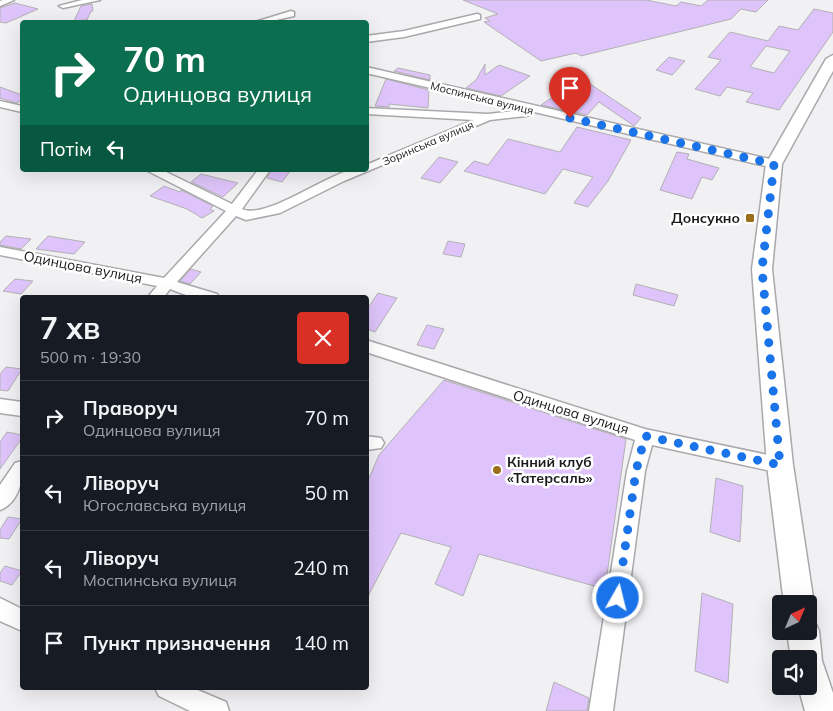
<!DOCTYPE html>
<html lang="uk">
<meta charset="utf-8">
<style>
:root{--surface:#171b24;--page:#242831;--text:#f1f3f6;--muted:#9ea1a6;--line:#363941}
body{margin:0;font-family:Mulish,sans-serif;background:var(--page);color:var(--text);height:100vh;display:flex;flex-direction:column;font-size:19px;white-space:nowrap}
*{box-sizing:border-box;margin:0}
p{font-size:16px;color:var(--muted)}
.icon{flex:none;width:28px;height:28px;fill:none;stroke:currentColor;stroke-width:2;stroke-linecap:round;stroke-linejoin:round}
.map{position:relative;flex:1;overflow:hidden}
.sheet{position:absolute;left:20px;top:295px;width:349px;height:395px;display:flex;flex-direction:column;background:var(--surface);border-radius:5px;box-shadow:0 5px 20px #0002}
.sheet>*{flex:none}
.guide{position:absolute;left:20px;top:20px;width:349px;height:152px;border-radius:5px;box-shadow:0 5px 20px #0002;background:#0b6e4f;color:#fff;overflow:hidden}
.needle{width:32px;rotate:44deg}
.controls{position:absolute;left:772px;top:595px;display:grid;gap:10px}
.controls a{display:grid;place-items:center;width:45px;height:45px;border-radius:5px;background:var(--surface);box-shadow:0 5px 20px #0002;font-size:25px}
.pin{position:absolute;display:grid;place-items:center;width:42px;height:42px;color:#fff;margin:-51px -21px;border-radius:50% 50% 50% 0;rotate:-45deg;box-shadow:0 0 5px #0007}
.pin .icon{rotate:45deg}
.me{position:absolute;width:55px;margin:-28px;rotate:8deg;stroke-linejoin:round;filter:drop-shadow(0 0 4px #0008)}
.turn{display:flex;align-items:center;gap:18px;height:105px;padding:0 20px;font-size:22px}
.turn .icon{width:65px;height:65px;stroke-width:2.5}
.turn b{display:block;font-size:35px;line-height:42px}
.then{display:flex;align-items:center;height:48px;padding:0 20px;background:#0003;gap:10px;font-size:19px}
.round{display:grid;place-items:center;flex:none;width:52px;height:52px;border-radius:5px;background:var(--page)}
.overview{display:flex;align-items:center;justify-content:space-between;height:85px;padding:0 20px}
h1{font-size:30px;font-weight:700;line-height:38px}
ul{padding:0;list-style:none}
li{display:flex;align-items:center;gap:15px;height:75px;padding:0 20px;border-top:1px solid var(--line)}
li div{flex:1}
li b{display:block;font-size:19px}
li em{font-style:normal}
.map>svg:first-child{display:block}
.building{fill:#dec4fa;stroke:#b2b1b4;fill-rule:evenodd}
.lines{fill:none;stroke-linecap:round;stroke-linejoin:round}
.minor-casing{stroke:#aaa8ab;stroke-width:3}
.secondary-casing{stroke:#aaa8ab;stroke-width:3}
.minor{fill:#fff;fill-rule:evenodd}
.secondary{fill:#fff;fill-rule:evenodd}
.route{stroke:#1a73e8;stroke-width:9;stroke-dasharray:0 16.2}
.poi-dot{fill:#996f1c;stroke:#fff;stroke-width:2}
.labels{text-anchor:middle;stroke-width:5;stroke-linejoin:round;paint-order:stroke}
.far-street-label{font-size:11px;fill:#1a1a1b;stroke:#fff}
.poi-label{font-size:14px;font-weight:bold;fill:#1a1a1b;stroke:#fff;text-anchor:end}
.street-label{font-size:14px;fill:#1a1a1b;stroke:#fff}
</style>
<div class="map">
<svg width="833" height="711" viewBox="0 0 833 711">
<rect width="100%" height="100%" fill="#f1f0f3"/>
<g class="building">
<path d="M463 0H646L676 6 681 2 701 6 708 0H768L756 12 741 9 731 19 581 56 576 53 541 61 484 22 490 21 485 18 498 14Z"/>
<path d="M15 3 38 9 6 23 0 22V8Z"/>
<path d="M92 4 93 11H91L87 20 74 21 81 6Z"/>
<path d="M814 9 833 13V32L779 110 746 102 753 93 727 87 720 96 695 89 721 60 708 57 730 32 768 41 779 26 798 30ZM766 46 790 51 774 73 750 67Z"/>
<path d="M669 57 685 61 672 75 656 70Z"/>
<path d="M485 64V75L499 65 530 76 501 96 466 88 476 80Z"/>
<path d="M398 68 430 75V80L394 71Z"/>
<path d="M386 79 429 90 428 108 389 104V107L375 106Z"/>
<path d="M586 81 602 92 641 118 634 126 599 102 587 115 541 105 569 86Z"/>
<path d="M0 87 22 95V100L16 103 0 98Z"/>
<path d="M577 127 631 140 608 181 588 207 574 203 593 177 563 169 545 194 464 171 474 161 488 165 508 139 560 152Z"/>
<path d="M677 152 689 154 687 159 719 168 712 180 702 177 692 199 660 190Z"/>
<path d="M439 157 458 162 440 183 421 178Z"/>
<path d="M272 170H291L282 182 267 178Z"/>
<path d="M201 174 238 183 223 197 191 182Z"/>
<path d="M164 186 180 192 181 190 213 206 210 209 214 211 202 218 187 209 150 196Z"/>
<path d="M6 236 31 239 21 249 0 245V242Z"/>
<path d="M48 236 85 242 74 254 36 249Z"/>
<path d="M448 241 465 244 461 257 443 254Z"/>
<path d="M191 269 201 272 190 284 180 281Z"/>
<path d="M15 279 33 281 21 294 3 291Z"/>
<path d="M636 284 678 295 674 306 633 295Z"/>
<path d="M378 293 397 298 375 332 366 329V311Z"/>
<path d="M427 325 444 329 434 349 417 345Z"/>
<path d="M6 367 22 369 8 391 0 390V374Z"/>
<path d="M444 380 626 439 605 589 479 554 463 596 435 584 451 547 401 533 366 600V485L379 455Z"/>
<path d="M7 432 22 435V438L0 469V442Z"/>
<path d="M716 478 743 486 740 542 710 532Z"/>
<path d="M8 517 22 519 9 539 0 538V530Z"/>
<path d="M5 566 22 571 12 585 0 581V573Z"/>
<path d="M702 593 733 604 728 683 695 671Z"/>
<path d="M554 682 589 698 587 711H546Z"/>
</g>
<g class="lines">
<g class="minor-casing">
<g id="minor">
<path d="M3 0H14L0 6V1Z"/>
<path d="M82 0H100L63 8 59 6Z"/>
<path d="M291 11 294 12V16L267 22H255Z"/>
<path d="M477 14 480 15V19L404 37 366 42V36L404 31Z"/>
<path d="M366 67 774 160 780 164 774 168 530 111V115L526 116 490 120 344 181 280 213 246 220 236 216 177 282 217 294 219 298H194L170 289 163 298H147L157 286 0 255V247L164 278 226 211 146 170H162L232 204 258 170H270L242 209C265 220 324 176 351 170 355 169 361 170 366 170V165L474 120 366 114V108L488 114 525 110 366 73Z"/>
<path d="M0 101 22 106V112L0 107Z"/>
<path d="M366 340 645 429 787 459 789 465 787 471 780 473 652 445 645 471 613 711H589L627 471 635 440 366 352Z"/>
<path d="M0 399 22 402V416L0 413Z"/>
<path d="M366 436 381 438 384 443 381 448 366 450Z"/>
<path d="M22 461C24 478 19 503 0 510V485L15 463Z"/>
<path d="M0 598 22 609V631L0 621Z"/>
<path d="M155 688H193L226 702 229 711H190L159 696Z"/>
</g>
</g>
<g class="secondary-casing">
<g id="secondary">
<path d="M833 55V71L782 164 772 269 793 465 814 604 809 615V604H784L767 465 752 269 766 164 826 59Z"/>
<path d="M809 618 814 620 819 631 822 661 833 693V711H805L798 686H809V659H791L787 631H809Z"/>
</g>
</g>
<use href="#minor" class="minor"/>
<use href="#secondary" class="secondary"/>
</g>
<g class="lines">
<path class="route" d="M570 118 774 164 762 269 780 465 645 436 636 471 618 598"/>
</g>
<g class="poi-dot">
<rect x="745" y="213" width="10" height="10" rx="2.5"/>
<circle cx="497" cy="470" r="5"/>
</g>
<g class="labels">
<g class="far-street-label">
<text transform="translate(482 98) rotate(14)" y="4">Моспинська вулиця</text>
<text transform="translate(428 143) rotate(-23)" y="4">Зоринська вулиця</text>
</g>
<g class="poi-label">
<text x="740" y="223">Донсукно</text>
<text x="507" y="467" text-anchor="start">Кінний клуб<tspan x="507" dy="16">«Татерсаль»</tspan></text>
</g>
<g class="street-label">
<text transform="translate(83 267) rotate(11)" y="5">Одинцова вулиця</text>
<text transform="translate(571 412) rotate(17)" y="5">Одинцова вулиця</text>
</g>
</g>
</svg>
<div class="controls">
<a><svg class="needle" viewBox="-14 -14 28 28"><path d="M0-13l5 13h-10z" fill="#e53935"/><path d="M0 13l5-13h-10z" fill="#9ea1a6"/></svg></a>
<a><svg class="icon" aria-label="sound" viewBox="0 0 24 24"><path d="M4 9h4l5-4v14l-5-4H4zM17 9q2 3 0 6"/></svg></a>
</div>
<div class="pin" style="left:570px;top:118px;background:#d93025"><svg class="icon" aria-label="arrive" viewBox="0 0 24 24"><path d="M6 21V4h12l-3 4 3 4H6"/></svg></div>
<svg class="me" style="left:618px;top:598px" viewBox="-20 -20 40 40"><circle r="17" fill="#1a73e8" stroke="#fff" stroke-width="3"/><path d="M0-11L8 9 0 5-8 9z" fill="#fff"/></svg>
<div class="guide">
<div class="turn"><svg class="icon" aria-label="right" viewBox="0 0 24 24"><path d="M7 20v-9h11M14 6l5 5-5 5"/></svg><div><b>70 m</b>Одинцова вулиця</div></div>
<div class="then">Потім<svg class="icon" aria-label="left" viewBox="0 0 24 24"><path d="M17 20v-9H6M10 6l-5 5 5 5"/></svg></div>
</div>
<section class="sheet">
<div class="overview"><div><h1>7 хв</h1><p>500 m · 19:30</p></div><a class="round" style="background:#d93025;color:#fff"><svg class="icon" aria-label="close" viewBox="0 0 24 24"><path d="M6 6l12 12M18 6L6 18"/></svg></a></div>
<ul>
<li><svg class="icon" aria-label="right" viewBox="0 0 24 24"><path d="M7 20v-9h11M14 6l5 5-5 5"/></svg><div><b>Праворуч</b><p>Одинцова вулиця</p></div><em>70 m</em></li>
<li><svg class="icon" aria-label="left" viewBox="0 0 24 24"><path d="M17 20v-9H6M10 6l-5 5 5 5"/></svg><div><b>Ліворуч</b><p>Югославська вулиця</p></div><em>50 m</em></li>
<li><svg class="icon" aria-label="left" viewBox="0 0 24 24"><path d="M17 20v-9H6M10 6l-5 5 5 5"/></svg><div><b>Ліворуч</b><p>Моспинська вулиця</p></div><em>240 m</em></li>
<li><svg class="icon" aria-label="arrive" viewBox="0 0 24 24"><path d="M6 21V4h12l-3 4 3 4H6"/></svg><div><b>Пункт призначення</b></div><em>140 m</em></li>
</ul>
</section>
</div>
